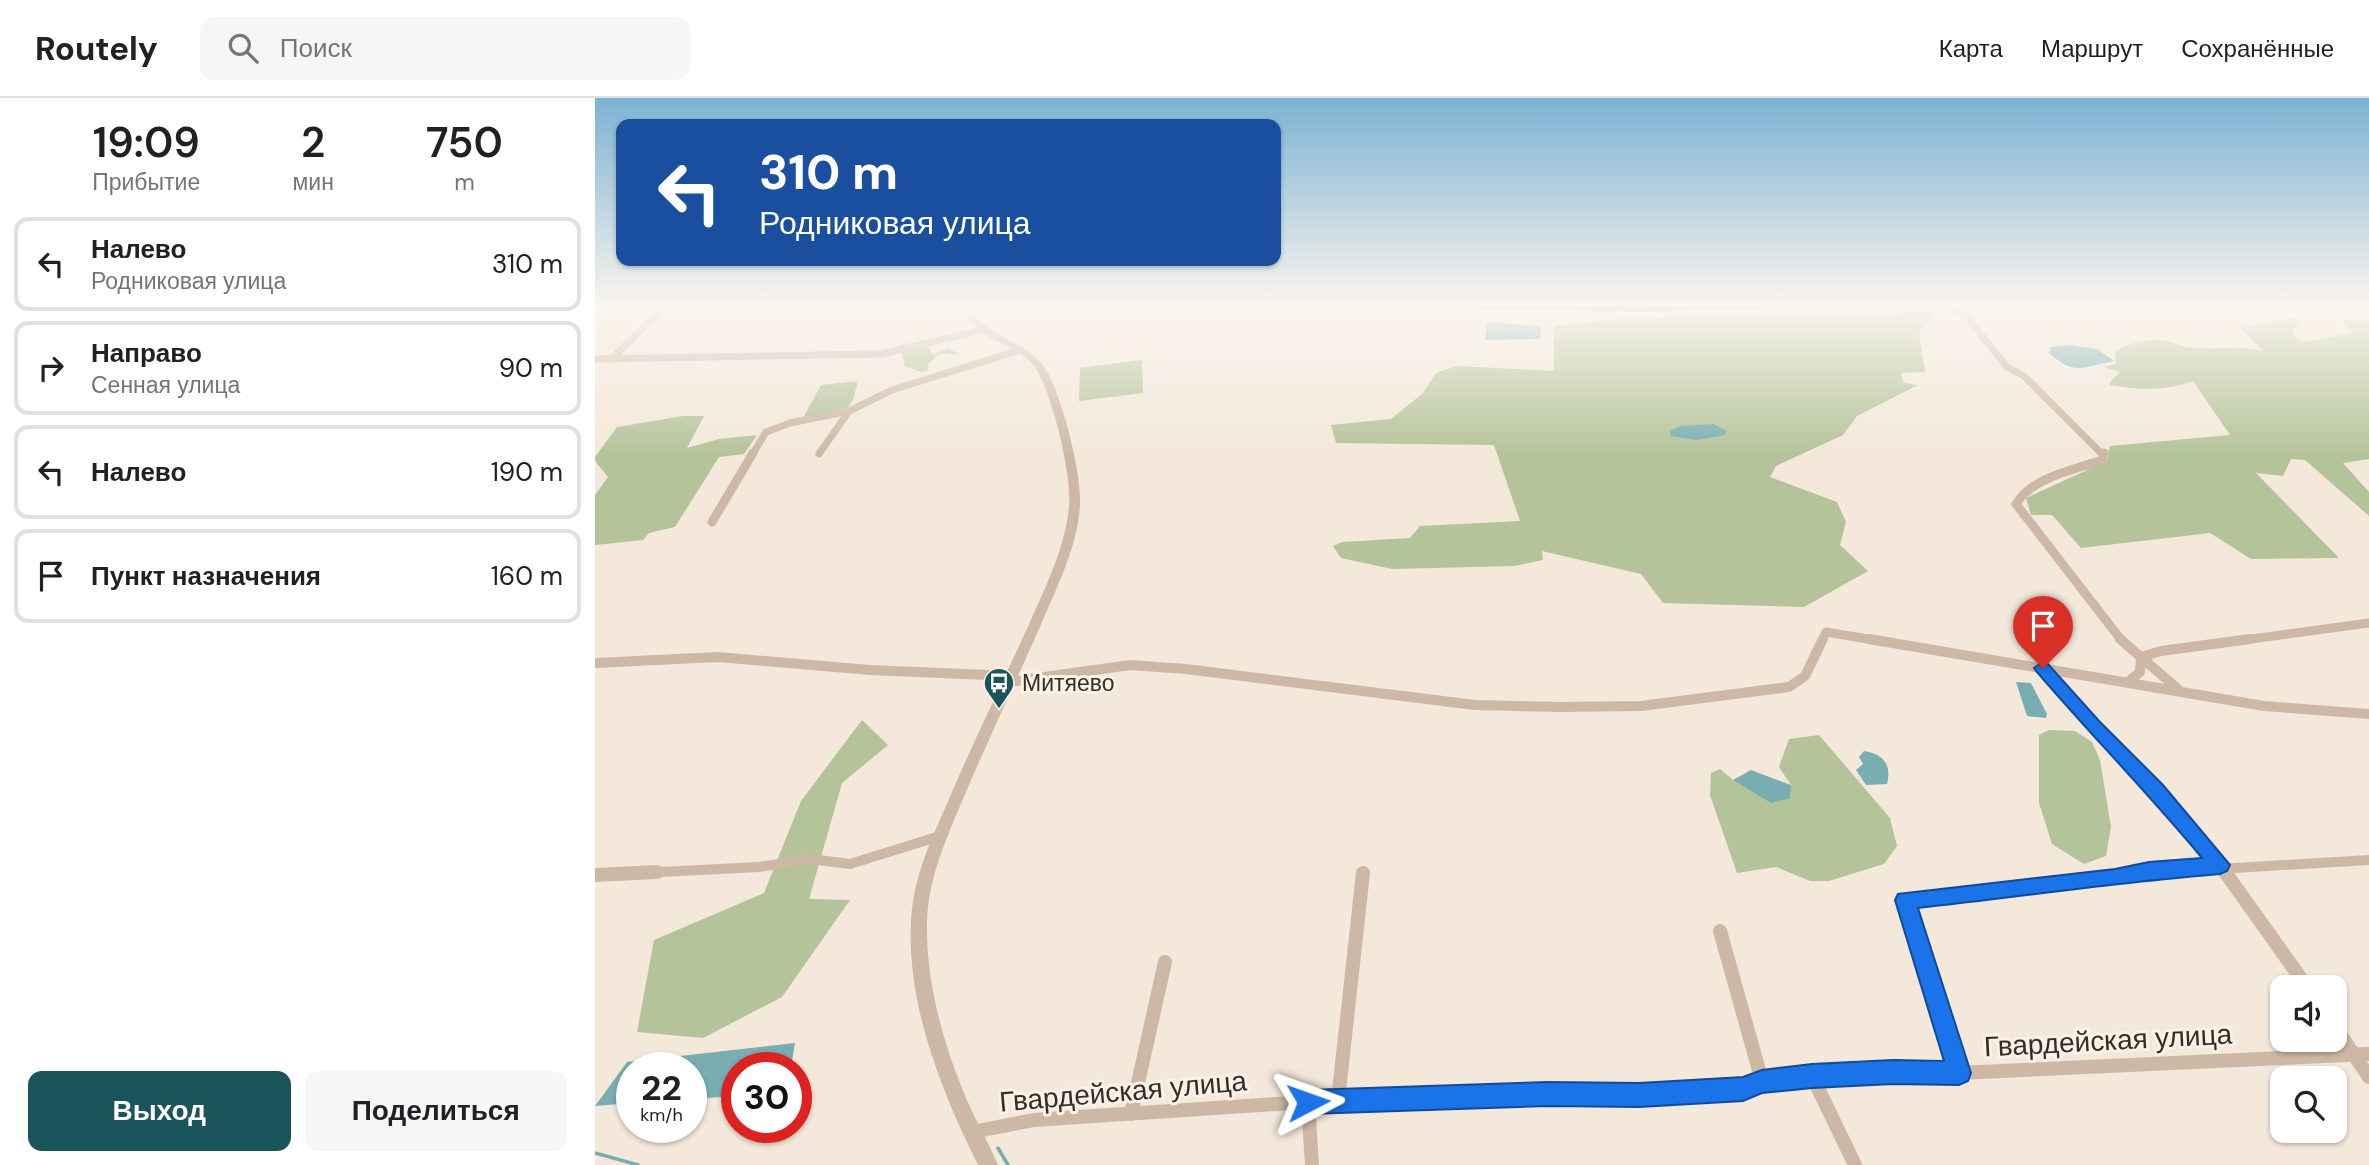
<!DOCTYPE html>
<html lang="ru">
<meta charset="utf-8">
<style>
:root{--surface:#fff;--page:#f6f6f6;--text:#202124;--muted:#757577;--line:#e0e0e0;--accent:#1a555b}
body{margin:0;font-family:"DM Sans",sans-serif;background:var(--page);color:var(--text);height:100vh;display:flex;flex-direction:column;font-size:26px;white-space:nowrap}
*{box-sizing:border-box;margin:0}
p{font-size:23px;color:var(--muted)}
.icon{flex:none;width:38px;height:38px;fill:none;stroke:currentColor;stroke-width:2;stroke-linecap:round;stroke-linejoin:round}
.map{position:relative;flex:1;overflow:hidden}
.side{display:flex;flex-direction:column;background:var(--surface);width:595px}
.side>*{flex:none}
.banner{position:absolute;left:21px;top:21px;width:665px;height:147px;border-radius:14px;box-shadow:0 2px 5px #0004;background:#1a4fa0;color:#fff;overflow:hidden}
.tools{position:absolute;left:1675px;top:877px;display:grid;gap:14px}
.tools a{display:grid;place-items:center;width:77px;height:77px;border-radius:14px;background:var(--surface);box-shadow:0 2px 5px #0004;font-size:35px}
.speed{position:absolute;left:21px;top:954px;display:flex;gap:14px;font-size:35px;font-weight:700;text-align:center}
.speed>*{display:grid;place-content:center;width:91px;height:91px;border-radius:50%;background:var(--surface);box-shadow:0 2px 5px #0004;line-height:1}
.speed small{font-size:18px;font-weight:400}
.speed .limit{border:10px solid #d22;background:#fff;color:#111}
.pin{position:absolute;display:grid;place-items:center;width:60px;height:60px;color:#fff;margin:-72px -30px;border-radius:50% 50% 50% 0;rotate:-45deg;box-shadow:0 0 7px #0007}
.pin .icon{rotate:45deg}
.me{position:absolute;width:77px;margin:-38px;rotate:86deg;stroke-linejoin:round;filter:drop-shadow(0 0 5px #0008)}
.turn{display:flex;align-items:center;gap:24px;height:147px;padding:0 28px;font-size:32px}
.turn .icon{width:91px;height:91px;stroke-width:2.5}
.turn b{display:block;font-size:49px;line-height:60px}
.eta{display:flex;justify-content:space-evenly;align-items:center;height:119px;text-align:center}
.eta b{font-size:42px;font-weight:600;line-height:49px}
.button{display:flex;gap:14px;margin-top:auto;padding:14px 28px}
.button a{flex:1;height:80px;border-radius:14px;background:var(--accent);color:#fff;font-size:28px;font-weight:600;line-height:80px;text-align:center}
.button a+a{background:var(--page);color:var(--text)}
ul{padding:0;list-style:none}
li{display:flex;align-items:center;gap:21px;height:94px;margin:0 14px 10px;padding:0 14px;border:4px solid var(--line);border-radius:14px}
li div{flex:1}
li b{display:block;font-size:26px}
li em{font-style:normal}
header{display:flex;align-items:center;gap:42px;box-sizing:border-box;height:98px;padding:0 35px;background:var(--surface);border-bottom:2px solid var(--line)}
header strong{font-size:33px}
nav{display:flex;gap:38px;margin-inline-start:auto;font-size:24px}
.search{width:490px;height:63px;background:var(--page);display:flex;align-items:center;gap:18px;box-sizing:border-box;padding:0 24px;border-radius:14px;color:var(--muted);font-size:26px}
main{display:flex;flex:1;min-height:0}
.map>svg:first-child{display:block}
.green{fill:#b4c399}
.water{fill:#78aeb1}
.lines{fill:none;stroke-linecap:round;stroke-linejoin:round}
.stream{stroke:#78aeb1;stroke-width:3.5}
.minor-far3{stroke:#ccb8a5;stroke-width:7}
.minor-far2{stroke:#ccb8a5;stroke-width:9}
.minor-far1{stroke:#ccb8a5;stroke-width:10}
.minor{stroke:#ccb8a5;stroke-width:14}
.tertiary{fill:#ccb8a5;fill-rule:evenodd}
.trunk{fill:#69544a;fill-rule:evenodd}
.route{fill:#1a73e8;stroke:#114b97;stroke-width:2}
.labels{text-anchor:middle;stroke-width:6;stroke-linejoin:round;paint-order:stroke}
.poi-label{font-size:23px;fill:#372c27;stroke:#faf2e7;text-anchor:start}
.near-street-label{font-size:28px;fill:#372c27;stroke:#faf2e7}
</style>
<header>
<strong>Routely</strong>
<div class="search"><svg class="icon" aria-label="search" viewBox="0 0 24 24"><circle cx="10" cy="10" r="6"/><path d="M15 15l6 6"/></svg>Поиск</div>
<nav><a>Карта</a><a>Маршрут</a><a>Сохранённые</a></nav>
</header>
<main>
<section class="side">
<div class="eta">
<div><b>19:09</b><p>Прибытие</p></div>
<div><b>2</b><p>мин</p></div>
<div><b>750</b><p>m</p></div>
</div>
<ul>
<li><svg class="icon" aria-label="left" viewBox="0 0 24 24"><path d="M17 20v-9H6M10 6l-5 5 5 5"/></svg><div><b>Налево</b><p>Родниковая улица</p></div><em>310 m</em></li>
<li><svg class="icon" aria-label="right" viewBox="0 0 24 24"><path d="M7 20v-9h11M14 6l5 5-5 5"/></svg><div><b>Направо</b><p>Сенная улица</p></div><em>90 m</em></li>
<li><svg class="icon" aria-label="left" viewBox="0 0 24 24"><path d="M17 20v-9H6M10 6l-5 5 5 5"/></svg><div><b>Налево</b></div><em>190 m</em></li>
<li><svg class="icon" aria-label="arrive" viewBox="0 0 24 24"><path d="M6 21V4h12l-3 4 3 4H6"/></svg><div><b>Пункт назначения</b></div><em>160 m</em></li>
</ul>
<div class="button"><a>Выход</a><a>Поделиться</a></div>
</section>
<div class="map">
<svg width="1774" height="1067" viewBox="0 0 1774 1067">
<rect width="100%" height="100%" fill="#f3e8da"/>
<g class="green">
<path d="M1309 214H1344L1330 225 1324 235 1330 274 1306 275 1308 285 1323 287 1262 318 1248 337 1181 368 1175 379 1242 404 1251 424 1245 447 1273 473 1209 509 1068 505 1046 476 947 453 948 462 920 468 797 471 746 460 738 448 747 444 815 440 825 428 925 423 899 347 741 345 736 327 796 321 828 295 841 275 861 268 959 273V228L1026 221H1059L1081 217 1259 215 1277 218Z"/>
<path d="M1702 219 1705 225 1698 232 1699 237 1707 244 1758 235 1746 222H1774V361L1748 365 1774 394V418L1710 362 1696 361 1688 378 1661 375 1744 460 1656 461 1615 435 1486 450 1457 417H1436L1431 400 1512 363 1515 348 1635 337 1598 283C1571 293 1543 292 1515 287V284L1525 274 1509 269 1521 266 1520 254C1533 244 1560 239 1577 244 1584 246 1590 250 1598 250 1621 252 1646 247 1668 253L1645 230Z"/>
<path d="M332 248 338 256 352 250 365 256H344L332 267 334 272 326 274 310 268 306 253Z"/>
<path d="M547 262 548 295 484 303 485 270Z"/>
<path d="M263 283 258 302 251 312 208 320 226 287Z"/>
<path d="M88 318H109L92 350 124 341 162 337 149 356 124 359 80 429 54 435 48 442 0 447V397L13 379 0 363V359L22 329Z"/>
<path d="M267 622 293 647 247 685 214 801 255 802 187 899 108 940 42 934 59 842 169 795 206 703Z"/>
<path d="M1454 632 1480 633 1497 644 1505 662 1516 729 1511 758 1489 766 1457 746 1444 705V637Z"/>
<path d="M1224 637 1295 720 1302 748 1289 766 1234 783H1215L1181 769 1142 775 1115 697 1116 675 1125 671 1138 682 1196 687 1184 669 1194 641Z"/>
</g>
<g class="water">
<path d="M892 224 946 228 945 241 890 242Z"/>
<path d="M1476 247 1502 251 1519 263C1487 269 1480 278 1454 255L1456 249Z"/>
<path d="M1118 326 1132 333 1129 337 1101 342 1076 338 1075 333 1086 328Z"/>
<path d="M1421 584 1436 585 1452 616 1451 620 1432 618Z"/>
<path d="M1269 653C1288 656 1297 666 1292 686L1271 687 1261 672 1268 666 1264 659Z"/>
<path d="M1156 672 1196 687 1195 700 1176 705 1138 682Z"/>
<path d="M200 945 196 969 142 970V998L96 1001V970H37V1005L0 1008 32 964Z"/>
</g>
<g class="lines">
<g class="stream">
<path d="M403 1050 413 1067"/>
<path d="M0 1055 43 1067"/>
</g>
<g class="minor-far3">
<path d="M259 208 265 212 297 208"/>
<path d="M1349 208 1371 218 1412 269 1429 278 1508 357"/>
<path d="M0 261 286 256 387 232"/>
<path d="M16 261 71 208"/>
<path d="M224 356 254 313 297 292 425 252"/>
<path d="M157 357 171 334 195 325 254 313"/>
</g>
<g class="minor-far2">
<path d="M1509 355 1507 362C1479 372 1437 379 1421 406L1527 543"/>
<path d="M117 424 158 355"/>
<path d="M1227 543 1231 534 1285 543"/>
<path d="M1642 543 1774 525"/>
</g>
<g class="minor-far1">
<path d="M1274 541 1669 608 1774 616"/>
<path d="M1525 541 1584 592"/>
<path d="M0 565 123 559 275 572 416 578 421 583 535 567 591 571 880 607 966 609 1046 608 1194 589 1210 578 1228 541"/>
<path d="M1448 570 1581 716 1632 776"/>
<path d="M1534 583 1545 574 1546 559 1566 553 1655 541"/>
<path d="M26 776 164 769 216 761 255 766 345 738"/>
<path d="M1539 776 1774 762"/>
</g>
<g class="minor">
<path d="M1630 774 1712 889"/>
<path d="M0 777 62 774"/>
<path d="M1125 833 1167 983"/>
<path d="M1740 929 1774 979"/>
<path d="M1364 975 1310 802 1549 774"/>
<path d="M1217 978 1260 1067"/>
<path d="M743 1002 768 775"/>
<path d="M713 1004 717 1067"/>
<path d="M536 1016 570 864"/>
<path d="M377 1034 439 1022 743 1002 953 996 1044 997 1148 991 1167 983 1298 974 1364 975 1774 956"/>
</g>
<path class="tertiary" d="M365 208H373C393 241 436 243 453 275 468 304 487 376 485 408 482 449 463 487 447 524 420 586 391 646 365 708 349 746 333 783 332 825 331 885 348 945 371 1000 381 1023 393 1044 403 1067H383C346 992 312 908 316 824 318 782 334 746 351 708 377 646 407 586 435 524 451 488 470 450 474 409 477 377 459 305 444 276 434 255 408 248 389 236 379 228 372 219 365 208Z"/>
<g class="trunk">
<path d="M846 208H1191L1186 211 1041 213 851 211Z"/>
<path d="M1229 208H1315L1310 211H1234Z"/>
<path d="M1349 208H1379C1372 213 1356 213 1349 208Z"/>
<path d="M1734 208H1774V211H1739Z"/>
</g>
</g>
<linearGradient id="sky" x2="0" y2="1"><stop stop-color="#7bb2d2"/><stop offset="0.58" stop-color="#faf5ee"/><stop offset="1" stop-color="#faf5ee" stop-opacity="0"/></linearGradient>
<rect width="1774" height="357" fill="url(#sky)"/>
<path class="route" d="M1448 564 1453 566 1505 624 1568 687 1635 767 1632 773 1625 776C1524 784 1424 799 1323 810L1376 975 1373 983 1364 987 1298 986 1217 990 1167 995 1148 1003 1044 1009 953 1008 713 1016 705 1012 701 1004 705 995 713 992 953 984 1044 985 1148 979 1167 972 1217 966 1298 962 1349 963 1300 802 1303 796 1520 771 1554 764 1607 760C1554 696 1496 637 1442 574L1439 570Z"/>
<defs>
<g id="bus-pin" transform="scale(1.575)"><path d="M0 17L-7.5 6A9.5 9.5 0 1 1 7.5 6Z" fill="#1a555b" stroke="#faf2e7"/><path d="M-5-6H5V4H4V6H2V4H-2V6H-4V4H-5ZM-3.5-4V0h7V-4ZM-3.5 1.2v1.5H-2V1.2ZM2 1.2v1.5H3.5V1.2Z" fill="#fff"/></g>
</defs>
<g fill-rule="evenodd">
<use href="#bus-pin" x="404" y="585"/>
</g>
<g class="labels">
<g class="poi-label">
<text x="427" y="593">Митяево</text>
</g>
<g class="near-street-label">
<text transform="translate(1513 942) rotate(-3)" y="10">Гвардейская улица</text>
<text transform="translate(528 993) rotate(-5)" y="10">Гвардейская улица</text>
</g>
</g>
</svg>
<div class="tools">
<a><svg class="icon" aria-label="sound" viewBox="0 0 24 24"><path d="M4 9h4l5-4v14l-5-4H4zM17 9q2 3 0 6"/></svg></a>
<a><svg class="icon" aria-label="search" viewBox="0 0 24 24"><circle cx="10" cy="10" r="6"/><path d="M15 15l6 6"/></svg></a>
</div>
<div class="speed"><div>22<small>km/h</small></div><div class="limit">30</div></div>
<div class="pin" style="left:1448px;top:570px;background:#d93025"><svg class="icon" aria-label="arrive" viewBox="0 0 24 24"><path d="M6 21V4h12l-3 4 3 4H6"/></svg></div>
<svg class="me" style="left:713px;top:1004px" viewBox="-20 -20 40 40"><path d="M0-17L14 15 0 8-14 15z" fill="#1a73e8" stroke="#fff" stroke-width="4"/></svg>
<div class="banner">
<div class="turn"><svg class="icon" aria-label="left" viewBox="0 0 24 24"><path d="M17 20v-9H6M10 6l-5 5 5 5"/></svg><div><b>310 m</b>Родниковая улица</div></div>
</div>
</div>
</main>
